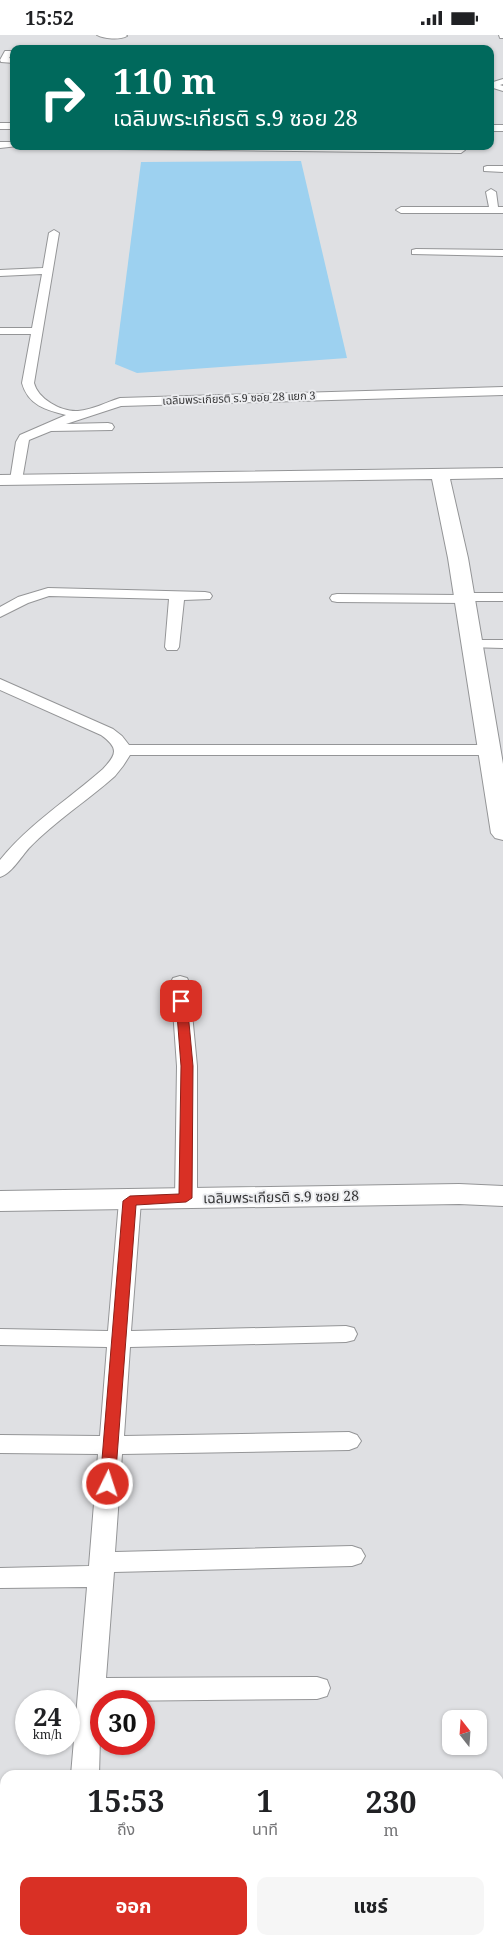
<!DOCTYPE html>
<html lang="th">
<meta charset="utf-8">
<style>
:root{--surface:#fff;--page:#f6f6f6;--text:#202124;--muted:#757577;--accent:#d93025}
body{margin:0;font-family:"Noto Serif","Noto Sans Thai",serif;background:var(--page);color:var(--text);height:100vh;display:flex;flex-direction:column;font-size:19px;white-space:nowrap}
*{box-sizing:border-box;margin:0}
p{font-size:16px;color:var(--muted)}
.icon{flex:none;width:28px;height:28px;fill:none;stroke:currentColor;stroke-width:2;stroke-linecap:round;stroke-linejoin:round}
.map{position:relative;flex:1;overflow:hidden}
.panel{position:absolute;left:0px;top:1735px;width:504px;height:175px;display:flex;flex-direction:column;background:var(--surface);border-radius:15px 15px 0 0;box-shadow:0 1px 4px #0004}
.panel>*{flex:none}
.top-card{position:absolute;left:10px;top:10px;width:484px;height:105px;border-radius:10px;box-shadow:0 1px 4px #0004;background:#00695c;color:#fff;overflow:hidden}
.needle{width:32px;rotate:343deg}
.controls{position:absolute;left:442px;top:1675px;display:grid;gap:10px}
.controls a{display:grid;place-items:center;width:45px;height:45px;border-radius:10px;background:var(--surface);box-shadow:0 1px 4px #0004;font-size:25px}
.speed{position:absolute;left:15px;top:1655px;display:flex;gap:10px;font-size:25px;font-weight:700;text-align:center}
.speed>*{display:grid;place-content:center;width:65px;height:65px;border-radius:50%;background:var(--surface);box-shadow:0 1px 4px #0004;line-height:1}
.speed small{font-size:12px;font-weight:400}
.speed .limit{border:8px solid #d22;background:#fff;color:#111}
.pin{position:absolute;display:grid;place-items:center;width:42px;height:42px;color:#fff;margin:-21px;border-radius:10px;box-shadow:0 2px 8px #0006}
.me{position:absolute;width:55px;margin:-28px;rotate:4deg;stroke-linejoin:round;filter:drop-shadow(0 0 4px #0008)}
.turn{display:flex;align-items:center;gap:18px;height:105px;padding:0 20px;font-size:22px}
.turn .icon{width:65px;height:65px;stroke-width:2.5}
.turn b{display:block;font-size:35px;line-height:42px}
.eta{display:flex;justify-content:space-evenly;align-items:center;height:85px;text-align:center}
.eta b{font-size:30px;font-weight:700;line-height:35px}
.button{display:flex;gap:10px;margin-top:auto;padding:10px 20px}
.button a{flex:1;height:58px;border-radius:10px;background:var(--accent);color:#fff;font-size:20px;font-weight:700;line-height:58px;text-align:center}
.button a+a{background:var(--page);color:var(--text)}
.status{display:flex;justify-content:space-between;align-items:center;height:35px;padding:0 25px;background:var(--surface);direction:ltr}
.status svg{height:14px;fill:currentColor}
.map>svg:first-child{display:block}
.water{fill:#9dd1f0}
.lines{fill:none;stroke-linecap:round;stroke-linejoin:round}
.street-casing{stroke:#949597;stroke-width:2}
.secondary-casing{stroke:#949597;stroke-width:2}
.street{fill:#fff;fill-rule:evenodd}
.secondary{fill:#fff;fill-rule:evenodd}
.route{fill:#d93025;stroke:#8d1f18}
.labels{text-anchor:middle;stroke-width:4;stroke-linejoin:round;paint-order:stroke}
.far-street-label{font-size:11px;fill:#353536;stroke:#ecedf0}
.street-label{font-size:14px;fill:#353536;stroke:#ecedf0}
</style>
<div class="status"><b>15:52</b><svg viewBox="0 0 49 12"><path d="M0 12V9h3v3zM5 12V6h3v6zM10 12V3h3v9zM15 12V0h3v12zM26 1h20v11H26zM47 4h2v5h-2z"/></svg></div>
<div class="map">
<svg width="503" height="1910" viewBox="0 0 503 1910">
<rect width="100%" height="100%" fill="#dfe0e3"/>
<path class="water" d="M301 126 347 323 137 338 115 329 141 127Z"/>
<g class="lines">
<g class="street-casing">
<g id="street">
<path d="M97 0H126L127 1C120 5 104 4 97 0Z"/>
<path d="M499 0H503V3H500Z"/>
<path d="M5 16H11L12 18 9 23 14 24V28L1 27 0 25Z"/>
<path d="M503 44V49L500 50 503 51V56L490 52V48Z"/>
<rect x="0" y="88" width="14" height="6"/>
<rect x="490" y="90" width="13" height="6"/>
<path d="M0 107H14V111H18L0 113Z"/>
<path d="M113 111 461 112 465 115 461 118 117 114Z"/>
<path d="M487 131H503V137L484 136V132Z"/>
<path d="M491 154 496 157 498 172H503V178H401L396 175 401 172H489L486 157Z"/>
<path d="M54 195 59 198 34 348C38 364 61 377 78 376 92 375 107 367 120 363L503 352V360L121 371 66 389 108 388 112 389 114 392 112 395 51 396 29 405 22 445 16 449 11 448 10 445 16 407 20 400 66 380C46 375 28 370 22 348L31 299H0V293H32L42 239 0 241V235L43 233 49 198Z"/>
<path d="M416 214 503 215V221L412 219V215Z"/>
<path d="M48 553 205 557 210 558 212 561 210 564 184 565 179 612 177 615H167L165 612 169 564 49 561 28 568 0 582V572L18 562Z"/>
<path d="M464 558H503V566H470L464 568 337 567 332 566 330 563 332 560 337 559 459 560Z"/>
<path d="M471 605H503V613L466 612 464 609 466 606Z"/>
<path d="M0 644 113 694 122 701 129 710H488L494 712 496 715 494 718 488 720H130L123 731 115 741C87 766 55 786 29 813 21 822 11 839 0 842V825C29 789 69 764 103 734 117 719 119 713 101 700L0 655Z"/>
<path d="M180 941 187 943 189 947 197 1031V1163L193 1168 186 1170 179 1168 175 1163 177 1031 171 947 173 943Z"/>
<path d="M130 1159 138 1161 141 1166 131 1296 346 1291 354 1293 357 1299 354 1305 346 1307 130 1312 124 1401 349 1397 357 1400 361 1406 357 1412 349 1415 122 1419 115 1517 352 1511 361 1514 365 1521 361 1528 352 1531 114 1537 106 1643 317 1642 327 1645 330 1653 327 1661 317 1664 101 1666 99 1740H71L87 1552 0 1553V1533L89 1531 98 1419 0 1418V1400L100 1401 107 1312 0 1310V1294L108 1296 119 1166 122 1161Z"/>
<rect x="0" y="1836" width="5" height="26"/>
<rect x="57" y="1905" width="30" height="5"/>
</g>
</g>
<g class="secondary-casing">
<g id="secondary">
<path d="M503 433V443L450 444 468 523 503 729V805L495 803 491 798 448 523 432 444 0 450V440Z"/>
<path d="M459 1149 503 1151V1171L459 1169 0 1176V1156Z"/>
</g>
</g>
<use href="#street" class="street"/>
<use href="#secondary" class="secondary"/>
</g>
<path class="route" d="M181 963 187 966 193 1031 192 1163 186 1167 136 1170 115 1449 113 1453 108 1454 103 1453 100 1449 123 1166 130 1161 179 1159 181 1031 176 966Z"/>
<g class="labels">
<g class="far-street-label">
<text transform="translate(239 363) rotate(-2)" y="4">เฉลิมพระเกียรติ ร.9 ซอย 28 แยก 3</text>
</g>
<g class="street-label">
<text transform="translate(281 1162) rotate(-1)" y="5">เฉลิมพระเกียรติ ร.9 ซอย 28</text>
</g>
</g>
</svg>
<div class="controls">
<a><svg class="needle" viewBox="-14 -14 28 28"><path d="M0-13l5 13h-10z" fill="#e53935"/><path d="M0 13l5-13h-10z" fill="#757577"/></svg></a>
</div>
<div class="speed"><div>24<small>km/h</small></div><div class="limit">30</div></div>
<div class="pin" style="left:181px;top:966px;background:#d93025"><svg class="icon" aria-label="arrive" viewBox="0 0 24 24"><path d="M6 21V4h12l-3 4 3 4H6"/></svg></div>
<svg class="me" style="left:108px;top:1449px" viewBox="-20 -20 40 40"><circle r="17" fill="#d93025" stroke="#fff" stroke-width="3"/><path d="M0-11L8 9 0 5-8 9z" fill="#fff"/></svg>
<div class="top-card">
<div class="turn"><svg class="icon" aria-label="right" viewBox="0 0 24 24"><path d="M7 20v-9h11M14 6l5 5-5 5"/></svg><div><b>110 m</b>เฉลิมพระเกียรติ ร.9 ซอย 28</div></div>
</div>
<section class="panel">
<div class="eta">
<div><b>15:53</b><p>ถึง</p></div>
<div><b>1</b><p>นาที</p></div>
<div><b>230</b><p>m</p></div>
</div>
<div class="button"><a>ออก</a><a>แชร์</a></div>
</section>
</div>
